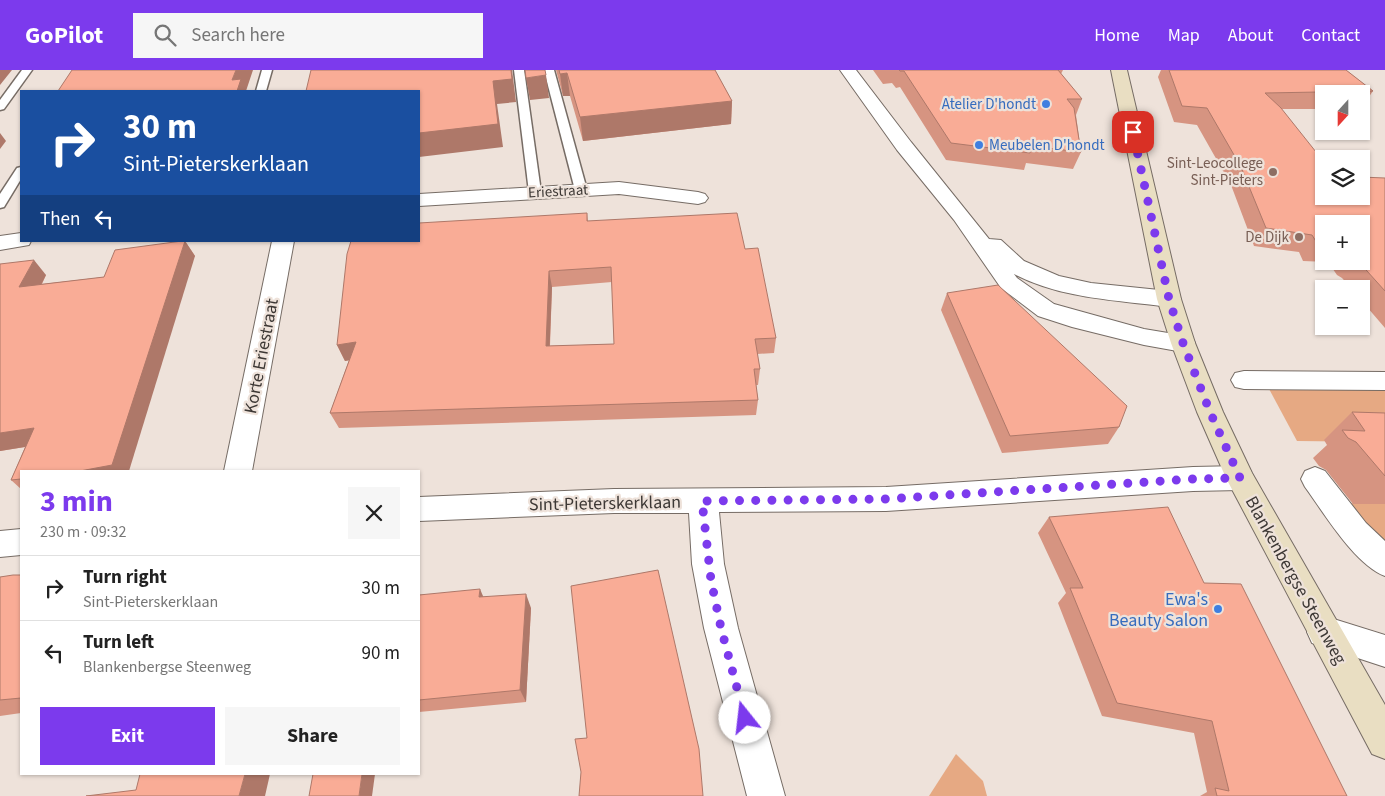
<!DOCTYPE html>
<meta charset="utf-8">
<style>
:root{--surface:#fff;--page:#f6f6f6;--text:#222;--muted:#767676;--line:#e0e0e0;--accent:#7c3aed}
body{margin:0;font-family:"Source Sans 3",sans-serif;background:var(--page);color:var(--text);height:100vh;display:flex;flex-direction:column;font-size:19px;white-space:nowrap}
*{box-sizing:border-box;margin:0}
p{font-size:16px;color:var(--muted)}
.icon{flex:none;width:28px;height:28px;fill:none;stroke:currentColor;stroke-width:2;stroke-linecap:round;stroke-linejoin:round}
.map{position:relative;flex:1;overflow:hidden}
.sheet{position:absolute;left:20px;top:400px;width:400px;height:305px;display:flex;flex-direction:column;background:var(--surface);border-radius:0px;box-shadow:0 1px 4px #0004}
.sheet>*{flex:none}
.guide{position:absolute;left:20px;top:20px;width:400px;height:152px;border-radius:0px;box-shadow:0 1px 4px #0004;background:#1a4fa0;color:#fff;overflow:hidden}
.needle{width:32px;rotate:201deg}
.fabs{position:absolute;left:1315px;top:15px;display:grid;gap:10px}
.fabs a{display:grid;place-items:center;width:55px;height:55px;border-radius:0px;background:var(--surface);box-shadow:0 1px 4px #0004;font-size:25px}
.pin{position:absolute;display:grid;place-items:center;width:42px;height:42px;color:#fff;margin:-21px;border-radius:10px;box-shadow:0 2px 8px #0006}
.me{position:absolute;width:55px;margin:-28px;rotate:344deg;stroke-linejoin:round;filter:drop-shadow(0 0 4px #0008)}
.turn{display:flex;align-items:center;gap:18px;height:105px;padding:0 20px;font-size:22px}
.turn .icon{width:65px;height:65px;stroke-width:2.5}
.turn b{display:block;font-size:35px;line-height:42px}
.then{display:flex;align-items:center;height:48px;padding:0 20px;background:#0003;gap:10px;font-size:19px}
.round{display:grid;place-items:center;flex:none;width:52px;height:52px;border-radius:0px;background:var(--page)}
.summary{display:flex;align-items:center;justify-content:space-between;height:85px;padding:0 20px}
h1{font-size:30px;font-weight:700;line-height:38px;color:var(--accent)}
.cta{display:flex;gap:10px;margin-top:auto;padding:10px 20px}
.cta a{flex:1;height:58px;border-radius:0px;background:var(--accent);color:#fff;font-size:20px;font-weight:700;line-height:58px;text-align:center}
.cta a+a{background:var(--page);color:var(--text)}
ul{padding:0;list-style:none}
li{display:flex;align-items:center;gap:15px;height:65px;padding:0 20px;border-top:1px solid var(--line)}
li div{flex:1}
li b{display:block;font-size:19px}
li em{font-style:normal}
header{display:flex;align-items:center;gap:30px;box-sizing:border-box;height:70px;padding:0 25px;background:var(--accent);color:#fff}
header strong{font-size:24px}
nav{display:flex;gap:28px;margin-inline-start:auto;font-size:18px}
.search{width:350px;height:45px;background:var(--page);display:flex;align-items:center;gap:12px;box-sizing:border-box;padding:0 18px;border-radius:0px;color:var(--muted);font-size:19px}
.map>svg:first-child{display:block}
.green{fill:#e6a983}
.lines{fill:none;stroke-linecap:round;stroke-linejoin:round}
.lane-casing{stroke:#766c65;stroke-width:3}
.street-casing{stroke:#766c65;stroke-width:2}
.secondary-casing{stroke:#766c65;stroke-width:2}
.lane{fill:#fff;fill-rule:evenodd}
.street{fill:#fff;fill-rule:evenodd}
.secondary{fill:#e9dec2;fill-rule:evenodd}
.wall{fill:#d69481;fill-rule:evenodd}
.shaded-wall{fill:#ae7869}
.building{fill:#f9ac96;stroke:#ae7869;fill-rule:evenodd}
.route{stroke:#7c3aed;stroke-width:9;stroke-dasharray:0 16.2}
.shop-dot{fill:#3f7fe0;stroke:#eee2da;stroke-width:2}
.education-dot{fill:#8d6e63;stroke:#eee2da;stroke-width:2}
.labels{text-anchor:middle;stroke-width:4.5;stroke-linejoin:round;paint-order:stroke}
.far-shop-label{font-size:15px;fill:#366cbe;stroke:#eee2da;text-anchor:end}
.far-education-label{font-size:15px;fill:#785e54;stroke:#eee2da;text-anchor:end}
.far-street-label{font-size:15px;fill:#3d3835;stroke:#eee2da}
.street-label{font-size:18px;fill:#3d3835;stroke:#eee2da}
.shop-label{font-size:18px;fill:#366cbe;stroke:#eee2da;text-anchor:end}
</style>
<header>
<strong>GoPilot</strong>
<div class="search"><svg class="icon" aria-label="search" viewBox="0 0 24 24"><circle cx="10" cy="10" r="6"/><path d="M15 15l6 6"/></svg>Search here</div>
<nav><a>Home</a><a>Map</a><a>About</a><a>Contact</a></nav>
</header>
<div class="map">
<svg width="1385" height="726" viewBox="0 0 1385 726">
<rect width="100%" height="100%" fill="#eee2da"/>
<g class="green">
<path d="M1385 303V372L1297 371 1261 304Z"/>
<path d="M1342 433 1385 434V505Z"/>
<path d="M956 684 983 711 987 726H929Z"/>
</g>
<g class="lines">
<g class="lane-casing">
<g id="lane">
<path d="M22 0H32L4 39 0 40V30Z"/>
<path d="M262 0H272L266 21H256Z"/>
<path d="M514 0H524L541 122 535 126 529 122Z"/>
<path d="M544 0H554L587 120 585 123H577L575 120Z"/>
<path d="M21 97V109L4 137 0 138V124L17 98Z"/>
</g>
</g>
<g class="street-casing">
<g id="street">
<path d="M840 0H856L911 72 989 169 1001 170 1024 191 1059 206 1091 213 1169 221 1177 224 1181 229 1177 234 1169 237C1117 230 1062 229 1014 204L1017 208 1054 234 1144 259 1192 267 1195 273 1192 279 1183 282 1144 275 1072 257 1038 246 1001 218 954 150 897 80Z"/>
<path d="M619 112 698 122 705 124 708 128 705 132 698 134 619 124 419 136V124Z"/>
<path d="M21 163V171H31L29 175 0 180V166Z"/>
<path d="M272 171H294L252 401H224Z"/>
<path d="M1244 301 1385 302V320L1244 319 1235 317 1231 310 1235 303Z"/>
<path d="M1240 396 1250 400 1254 408 1250 416 1240 420 1193 421 886 441 719 442 724 494 738 558 785 726H747L704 558 692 494 689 443H614L419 451V427L614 419 886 417 1193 397Z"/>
<path d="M1315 397 1325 401 1366 453 1385 471V506C1355 495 1324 443 1305 417L1301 409 1305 401Z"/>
<path d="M21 459V485L0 487V461Z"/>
<path d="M1324 546 1385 565V597L1312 573 1307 562 1312 551Z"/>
</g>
</g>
<g class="secondary-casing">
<path id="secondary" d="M1111 0H1127L1181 229 1195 273 1223 342 1252 403 1385 635V689L1372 684 1226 408 1197 342 1171 273 1157 229Z"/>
</g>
<use href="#lane" class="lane"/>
<use href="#street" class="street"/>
<use href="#secondary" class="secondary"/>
</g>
<g class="wall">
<path d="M556 0H715L732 31 731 54 583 71 570 26H563Z"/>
<path d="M873 0H1063L1061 4 1082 29 1076 45 1081 82 1073 99 1026 93 1024 100 946 90 900 17 896 18 892 13 883 14Z"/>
<path d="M1161 0H1346L1373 21 1361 38V24H1324V39H1281L1324 126 1385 108V258L1361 230V219H1352L1342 208 1337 205 1328 192 1303 191 1299 182 1254 176 1231 115 1197 55 1174 52 1158 7ZM1324 154 1361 191H1324Z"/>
<path d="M587 143 588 151 745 179 776 268 774 283 757 284 760 299 758 315H756L758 330 756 345 339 358 330 343 349 290 345 291 337 275ZM612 212 614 274 550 276 552 217Z"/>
<path d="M182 171H185L195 186 21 401V419L11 410 25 377 0 381V194L46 205 42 214 104 207Z"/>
<path d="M947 223 1119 357 1108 374 1002 383 941 240Z"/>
<path d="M1352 342 1385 343V434H1353L1326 400 1319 396 1313 388 1327 375 1324 370Z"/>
<path d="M1049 447 1204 513 1347 726H1200L1207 722 1194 663 1102 646 1058 533 1066 523 1038 463Z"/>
<path d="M21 505V643L0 646V507Z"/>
<path d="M419 525 483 527 531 538 526 632 419 642Z"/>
</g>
<g class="shaded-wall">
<path d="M0 0H12L0 15Z"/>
<path d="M236 0H253L246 21H237L232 10Z"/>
<path d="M511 0H512L516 32 497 34 503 77 419 87V63L493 11Z"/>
<path d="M567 3 570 26H563L560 4Z"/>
<path d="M546 5 549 28 530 30 526 8Z"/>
<path d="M732 31 731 54 583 71 580 47Z"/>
<path d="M0 63 6 71 0 79Z"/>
<path d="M185 171 195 186 129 401H80Z"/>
<path d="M34 190 46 205 32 233 19 217Z"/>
<path d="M549 201 552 217 549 292 546 276Z"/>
<path d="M356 272 363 288 345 291 337 275Z"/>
<path d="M34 358 49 373 0 381V363Z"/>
<path d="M480 519 486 533 479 527Z"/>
<path d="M526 524 531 538 526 632 520 620Z"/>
<path d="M245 704H270L265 726H239Z"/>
<path d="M362 704H375L372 726H359Z"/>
</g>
<g class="building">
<path d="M72 0H236L232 10 241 9 237 21H58Z"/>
<path d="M311 0H511L512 9 493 11 498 54 419 63V21H306Z"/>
<path d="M525 0H545L546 5 526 8Z"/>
<path d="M559 0H715L732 31 580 47 567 3 560 4Z"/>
<path d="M899 0H1058L1082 29H1067L1074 38 1081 82 1030 76V83L951 73 904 1H900Z"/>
<path d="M1169 0H1346L1373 21 1265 23 1281 38 1324 92V126H1361V107L1385 108V221L1358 191H1361V154H1324V173H1317L1312 165 1266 158 1241 97 1207 38 1182 36Z"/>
<path d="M587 143V151L737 143 745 179 758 178 776 268 755 269 760 299H754L758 330 330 343 356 272 337 275 347 184 351 171H419V153ZM611 197 614 274 546 276 549 201Z"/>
<path d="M182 171H185L112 395 80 401H21V409L11 410 34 358 0 363V194L34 190 19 217 104 207 115 180Z"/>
<path d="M998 215 1127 336 1119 357 1010 366 947 223Z"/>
<path d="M1352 342 1385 343V406L1356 372 1348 368 1342 360 1365 361Z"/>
<path d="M1168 437 1204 513 1241 514 1347 726H1217L1215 718 1229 721 1212 651 1117 633 1070 518H1083L1049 447Z"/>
<path d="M658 500 699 679 703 726H579L581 702 575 669 587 668 571 516Z"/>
<path d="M13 505H21V628L0 630V507Z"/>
<path d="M480 519 479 527 526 524 520 620 419 630V525Z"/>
<path d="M140 704H245L239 726H86L136 720Z"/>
<path d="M313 704H362L359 726H309Z"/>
</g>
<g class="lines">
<path class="route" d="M745 648 721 558 711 510 702 431 886 429 1193 409 1240 408 1210 342 1183 273 1169 229 1133 62"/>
</g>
<g class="shop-dot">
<circle cx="1046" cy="34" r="5"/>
<circle cx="979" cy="75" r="5"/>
<circle cx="1218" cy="539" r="5"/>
</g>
<g class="education-dot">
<circle cx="1273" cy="102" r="5"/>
<circle cx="1299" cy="167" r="5"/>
</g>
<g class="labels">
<g class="far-shop-label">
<text x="1036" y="39">Atelier D'hondt</text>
<text x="989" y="80" text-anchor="start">Meubelen D'hondt</text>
</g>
<g class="far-education-label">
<text x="1263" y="98">Sint-Leocollege<tspan x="1263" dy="17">Sint-Pieters</tspan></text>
<text x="1289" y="172">De Dijk</text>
</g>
<g class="far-street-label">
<text transform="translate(558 121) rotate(-3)" y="5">Eriestraat</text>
</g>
<g class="street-label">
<text transform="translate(261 286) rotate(-79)" y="6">Korte Eriestraat</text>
<text transform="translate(605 433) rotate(-1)" y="6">Sint-Pieterskerklaan</text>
<text transform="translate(1296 510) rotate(61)" y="6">Blankenbergse Steenweg</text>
</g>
<g class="shop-label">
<text x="1208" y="535">Ewa's<tspan x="1208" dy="21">Beauty Salon</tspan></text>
</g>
</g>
</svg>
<div class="fabs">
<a><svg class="needle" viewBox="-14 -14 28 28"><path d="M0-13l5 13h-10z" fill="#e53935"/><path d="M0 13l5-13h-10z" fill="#767676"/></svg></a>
<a><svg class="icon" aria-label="layers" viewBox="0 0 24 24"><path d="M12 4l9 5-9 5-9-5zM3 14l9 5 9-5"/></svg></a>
<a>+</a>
<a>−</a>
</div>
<div class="pin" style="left:1133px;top:62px;background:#d93025"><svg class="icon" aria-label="arrive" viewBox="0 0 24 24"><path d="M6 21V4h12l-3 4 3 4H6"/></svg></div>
<svg class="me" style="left:745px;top:648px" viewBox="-20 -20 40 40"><circle r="19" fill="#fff"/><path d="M0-13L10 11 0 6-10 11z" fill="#7c3aed"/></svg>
<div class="guide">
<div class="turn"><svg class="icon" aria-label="right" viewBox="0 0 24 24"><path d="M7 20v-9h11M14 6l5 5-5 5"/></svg><div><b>30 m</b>Sint-Pieterskerklaan</div></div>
<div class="then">Then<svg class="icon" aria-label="left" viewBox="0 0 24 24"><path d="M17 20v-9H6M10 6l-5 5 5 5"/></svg></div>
</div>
<section class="sheet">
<div class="summary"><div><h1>3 min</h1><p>230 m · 09:32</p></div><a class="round"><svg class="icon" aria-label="close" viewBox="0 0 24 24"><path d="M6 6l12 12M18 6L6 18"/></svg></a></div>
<ul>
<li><svg class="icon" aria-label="right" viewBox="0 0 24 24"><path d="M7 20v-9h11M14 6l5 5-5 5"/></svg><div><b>Turn right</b><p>Sint-Pieterskerklaan</p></div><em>30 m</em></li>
<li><svg class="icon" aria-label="left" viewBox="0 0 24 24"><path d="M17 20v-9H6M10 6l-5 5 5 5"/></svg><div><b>Turn left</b><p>Blankenbergse Steenweg</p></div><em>90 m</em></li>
</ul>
<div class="cta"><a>Exit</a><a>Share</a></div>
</section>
</div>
